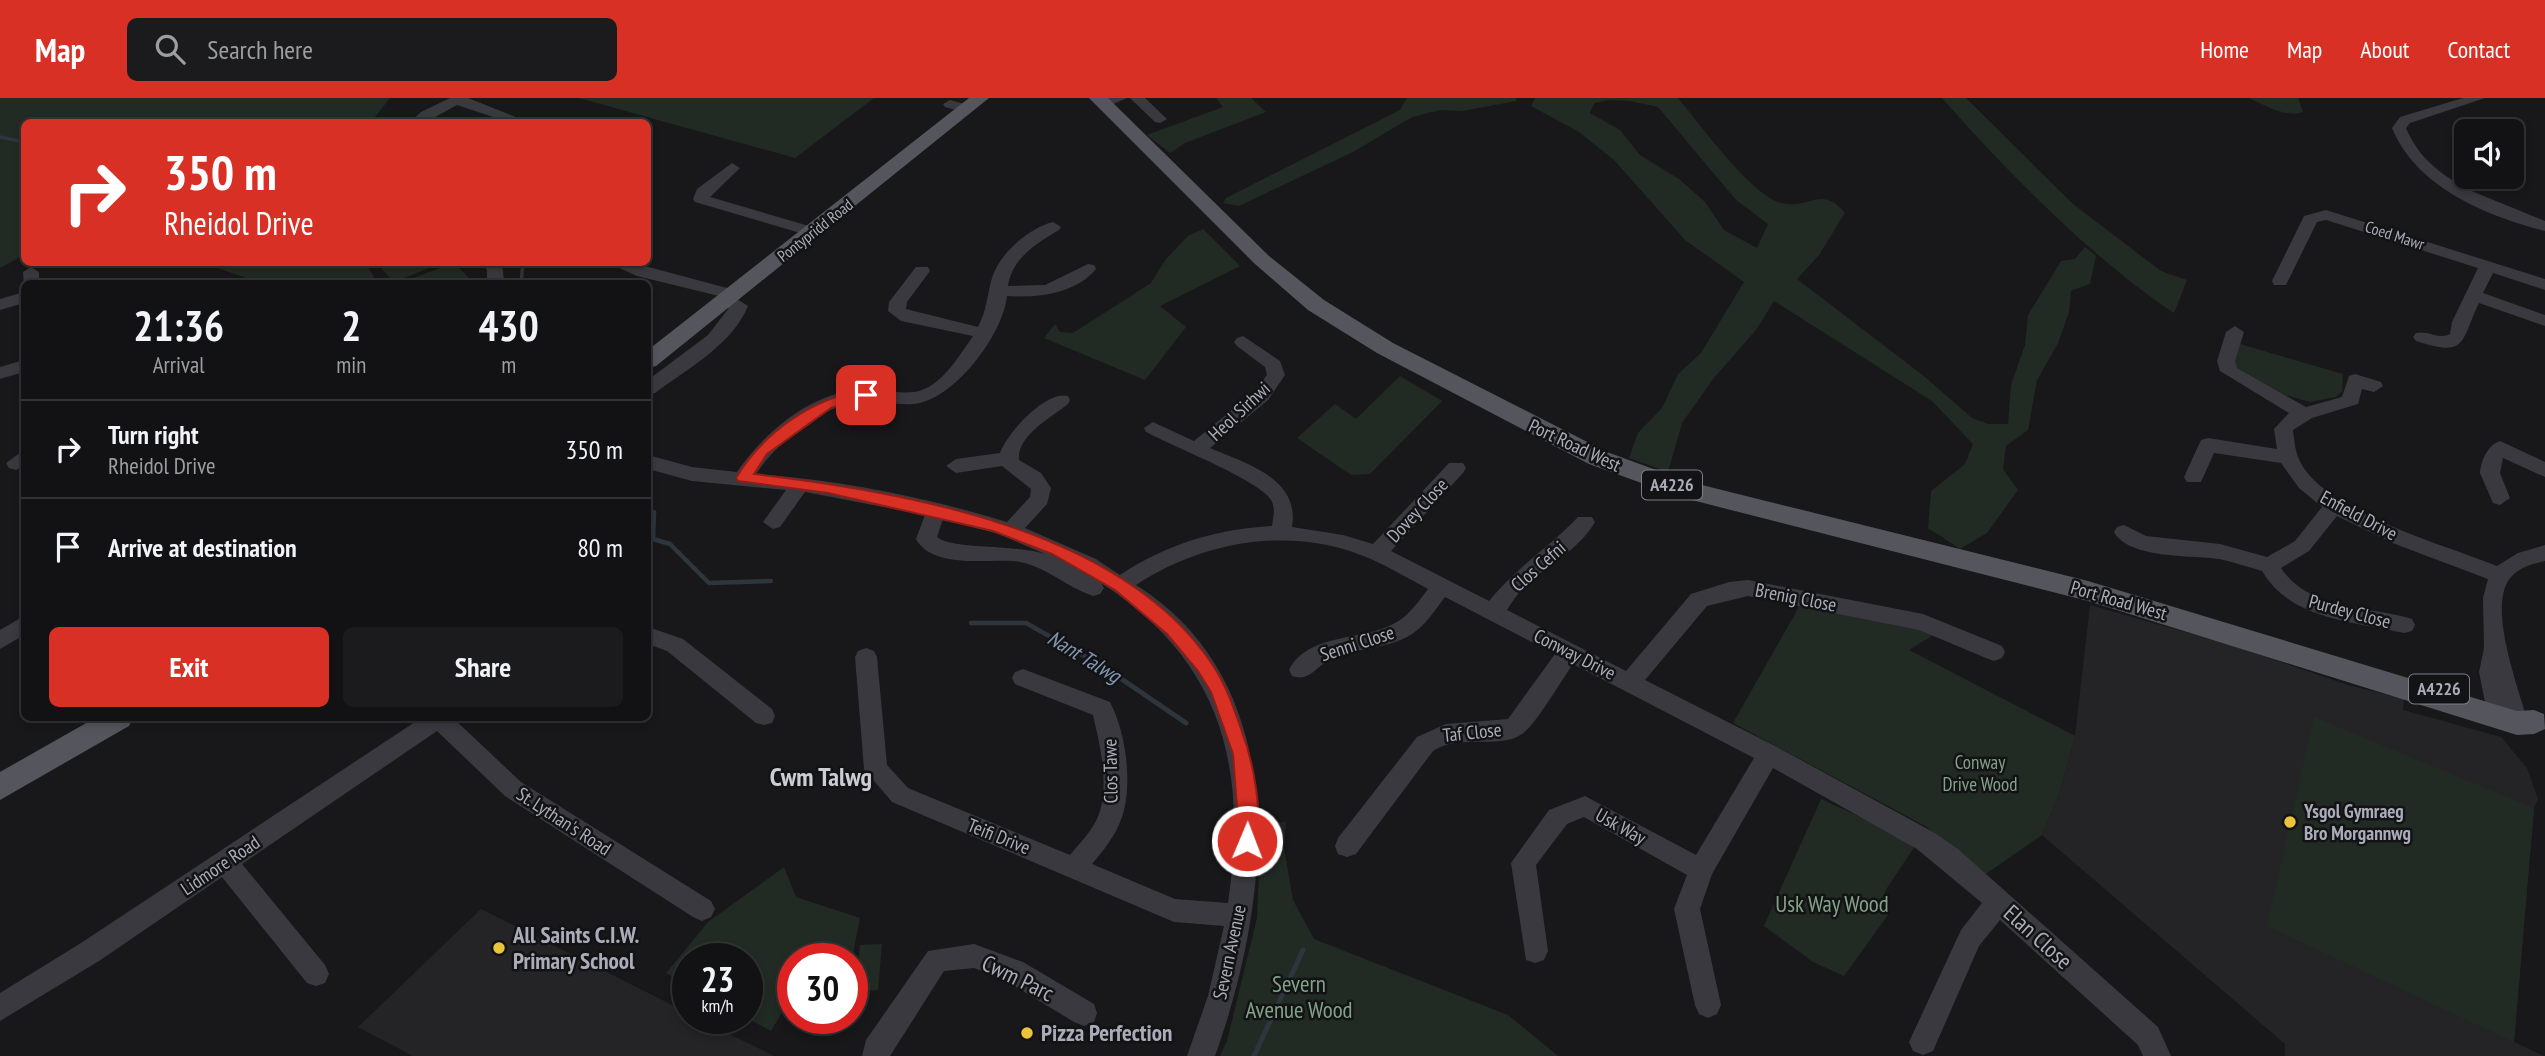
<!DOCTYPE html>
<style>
:root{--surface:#121214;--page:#1b1b1d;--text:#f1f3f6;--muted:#9c9ea0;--line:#313234;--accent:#d93025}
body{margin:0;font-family:"PT Sans Narrow",sans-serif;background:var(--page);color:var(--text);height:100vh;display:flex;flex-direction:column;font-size:26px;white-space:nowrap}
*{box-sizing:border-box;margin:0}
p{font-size:23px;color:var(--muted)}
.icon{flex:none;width:38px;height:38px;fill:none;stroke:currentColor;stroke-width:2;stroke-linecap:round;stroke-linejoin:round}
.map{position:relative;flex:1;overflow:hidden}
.details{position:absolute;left:21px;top:182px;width:630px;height:441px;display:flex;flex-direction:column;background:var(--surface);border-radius:10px;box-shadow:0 4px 10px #0003,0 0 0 2px var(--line)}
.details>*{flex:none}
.guide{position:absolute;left:21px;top:21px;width:630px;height:147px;border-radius:10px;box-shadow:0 4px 10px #0003,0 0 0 2px var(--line);background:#d93025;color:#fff;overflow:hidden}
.tools{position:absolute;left:2454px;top:21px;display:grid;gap:14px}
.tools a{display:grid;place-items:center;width:70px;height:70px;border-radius:10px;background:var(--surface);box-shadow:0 4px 10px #0003,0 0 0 2px var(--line);font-size:35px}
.speed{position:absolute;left:672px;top:845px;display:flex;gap:14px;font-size:35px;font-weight:700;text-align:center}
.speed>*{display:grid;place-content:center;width:91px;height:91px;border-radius:50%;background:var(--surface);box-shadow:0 4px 10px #0003,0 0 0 2px var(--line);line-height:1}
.speed small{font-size:18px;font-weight:400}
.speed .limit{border:10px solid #d22;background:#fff;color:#111}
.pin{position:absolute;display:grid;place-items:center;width:60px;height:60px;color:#fff;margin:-30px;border-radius:14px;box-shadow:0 4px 10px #0006}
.me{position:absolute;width:77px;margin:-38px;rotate:1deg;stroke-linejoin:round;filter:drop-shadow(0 0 5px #0008)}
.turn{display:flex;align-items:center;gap:24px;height:147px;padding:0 28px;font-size:32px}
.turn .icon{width:91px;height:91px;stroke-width:2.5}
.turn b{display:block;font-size:49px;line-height:60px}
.eta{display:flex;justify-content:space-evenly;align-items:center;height:119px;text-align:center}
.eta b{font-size:42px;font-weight:800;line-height:49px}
.action{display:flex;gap:14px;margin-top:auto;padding:14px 28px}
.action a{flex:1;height:80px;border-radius:10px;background:var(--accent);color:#fff;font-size:28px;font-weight:800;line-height:80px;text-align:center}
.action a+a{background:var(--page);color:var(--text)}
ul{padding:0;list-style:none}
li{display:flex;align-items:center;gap:21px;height:98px;padding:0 28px;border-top:2px solid var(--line)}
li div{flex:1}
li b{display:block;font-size:26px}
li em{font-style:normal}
header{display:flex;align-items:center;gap:42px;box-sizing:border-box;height:98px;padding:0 35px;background:var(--accent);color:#fff}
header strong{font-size:33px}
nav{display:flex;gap:38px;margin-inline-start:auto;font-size:24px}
.search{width:490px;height:63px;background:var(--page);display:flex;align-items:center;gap:18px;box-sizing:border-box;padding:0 24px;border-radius:10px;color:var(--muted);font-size:26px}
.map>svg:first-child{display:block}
.built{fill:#242427}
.green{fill:#222a24;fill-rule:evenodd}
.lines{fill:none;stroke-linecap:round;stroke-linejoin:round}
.stream-far2{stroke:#2e353d;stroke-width:3.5}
.stream-far1{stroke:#2e353d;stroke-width:4.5}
.stream{stroke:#2e353d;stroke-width:5}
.minor{fill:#39393f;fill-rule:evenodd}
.major{fill:#55565d;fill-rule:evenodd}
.route{fill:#d93025;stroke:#8d1f18;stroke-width:2}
.poi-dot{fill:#ebc43e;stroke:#131315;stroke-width:2.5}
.labels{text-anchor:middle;stroke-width:5;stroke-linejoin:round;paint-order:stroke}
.far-street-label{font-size:16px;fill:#aaadb9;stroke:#131315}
.shield{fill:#131315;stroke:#7d7f88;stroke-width:2}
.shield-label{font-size:18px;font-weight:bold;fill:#aaadb9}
.street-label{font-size:19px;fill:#aaadb9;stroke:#131315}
.park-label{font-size:19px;fill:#82a388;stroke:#131315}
.poi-label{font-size:19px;font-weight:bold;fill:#aaadb9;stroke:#131315;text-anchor:start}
.water-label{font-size:21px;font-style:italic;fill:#8397b2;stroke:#131315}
.near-park-label{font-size:23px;fill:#82a388;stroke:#131315}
.near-poi-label{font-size:23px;font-weight:bold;fill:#aaadb9;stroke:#131315;text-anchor:start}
.near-street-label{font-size:23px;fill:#aaadb9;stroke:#131315}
.district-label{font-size:26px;font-weight:bold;fill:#cbcdd5;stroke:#131315}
</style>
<header>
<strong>Map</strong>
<div class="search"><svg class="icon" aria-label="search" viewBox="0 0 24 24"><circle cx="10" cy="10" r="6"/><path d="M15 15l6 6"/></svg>Search here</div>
<nav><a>Home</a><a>Map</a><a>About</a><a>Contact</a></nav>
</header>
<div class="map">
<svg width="2545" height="958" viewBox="0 0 2545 958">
<rect width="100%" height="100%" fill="#18181a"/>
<g class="built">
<path d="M2090 507 2231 547 2348 587 2404 601 2403 612 2501 639 2527 670 2538 701 2534 710 2514 944 2544 958H2285V946L2042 737 2060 694 2075 638Z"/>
<path d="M481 811 688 915V920L699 921 774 958H413L358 929Z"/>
</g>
<g class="green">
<path d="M0 0H390L371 24H24V157L0 170Z"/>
<path d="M579 0H874L795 60Z"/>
<path d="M1216 0H1251L1266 14 1185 45 1170 55 1147 37 1223 9Z"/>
<path d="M1407 0H1516V3L1462 13 1440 12 1412 19 1353 54 1239 108 1223 105 1226 100 1400 12Z"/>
<path d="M1535 0H1678C1699 25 1752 98 1781 105 1810 112 1821 86 1845 115L1819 157 1797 181 1925 279 1972 320 1988 326H2008L2011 287 2025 247 2028 217 2061 163 2075 161 2085 149 2096 158 2090 186 2071 193 2069 214 2058 245 2037 282 2028 332 2006 348 2003 371 2018 392 1987 435 1960 451 1928 430 1931 393 1965 366 1973 346 1932 303 1774 203 1756 232 1713 281 1682 325 1668 374 1629 360 1638 335 1662 310 1678 276 1701 255 1744 184 1685 142 1614 62 1579 34 1531 8ZM1610 2 1630 3 1658 9 1736 102 1768 126 1757 150 1724 132 1705 104 1679 81 1640 57 1620 32 1590 15 1594 5Z"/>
<path d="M1942 0H1966L2073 106 2161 173 2187 182 2174 215C2095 163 2005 72 1942 0Z"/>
<path d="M2249 0H2298L2303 14C2285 20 2265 7 2249 0Z"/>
<path d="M1203 131 1240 168 1160 208 1186 229 1145 282 1044 240 1055 226 1060 234 1073 235 1151 185 1166 161 1188 138Z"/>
<path d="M453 164 474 185H401L453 165Z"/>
<path d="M202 165H366L377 185H341L339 182 261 185Z"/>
<path d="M376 165H442L394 184Z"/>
<path d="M2240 246 2343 276 2342 293 2336 299 2310 304 2286 297 2233 268Z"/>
<path d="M1400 278 1442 303 1370 376 1351 377 1297 340 1335 306 1356 321Z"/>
<path d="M1803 502 1938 534 1909 552 2075 638 2060 694 2042 737 1983 778 1927 729 1733 625Z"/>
<path d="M2314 619 2534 710 2514 944 2267 828Z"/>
<path d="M1821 701 1917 745 1885 793 1888 817 1844 878 1813 864 1764 828Z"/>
<path d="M1286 724 1284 750 1293 802 1314 841 1508 917 1558 958H1220L1227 943 1257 820 1261 725Z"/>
<path d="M784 769 796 799 860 820 852 861H793V902L790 901 771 933 747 920V861H688V887L666 875 708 824Z"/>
<path d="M882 846 878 892 856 894 860 847Z"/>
</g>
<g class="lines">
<g class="stream-far2">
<path d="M0 39 24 44"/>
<path d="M521 186 523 164"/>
</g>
<g class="stream-far1">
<path d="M654 414 653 441 670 446 709 485 771 483"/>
<path d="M971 525H1026L1104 569"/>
</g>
<g class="stream">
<path d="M1101 567 1186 625"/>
<path d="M1254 958 1303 852"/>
</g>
<g class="minor">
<path d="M450 0H468L528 24H508L457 7 426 24H410L421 14Z"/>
<path d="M1105 0H1127L1109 8H1099V2Z"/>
<path d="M1130 0H1145L1167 21 1160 25 1155 24Z"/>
<path d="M2463 0H2485L2410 25 2406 30C2417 56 2434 71 2457 85L2511 77 2510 82 2469 92 2545 123V133C2486 118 2416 89 2392 30L2400 19Z"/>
<path d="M950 2 972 8 974 11 967 15 945 9 943 6Z"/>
<path d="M732 65 740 70 710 99 819 131V137H807L695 104 693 101 697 91Z"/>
<path d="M2326 112 2545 181V192L2493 175 2483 195 2545 217V228L2479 205C2460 244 2468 260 2416 243L2413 239 2416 235C2428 232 2439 242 2450 236L2452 224 2478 170 2326 122 2317 124 2286 187H2274L2272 183 2304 118Z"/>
<path d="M1053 124 1061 129 1059 132C1037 145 1012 160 1008 188L1045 187 1088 166 1094 167 1096 171C1076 196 1037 200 1007 198 1003 237 954 302 914 306 892 308 871 300 849 305 814 315 776 346 756 376 840 382 926 399 1007 424L1030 399 1031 391 1002 368 956 375 946 368 956 361 1000 355C1007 335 1046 292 1068 298L1070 302 1068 306C1051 320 1017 337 1019 362L1041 375 1051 390 1047 406 1025 430 1096 461 1120 477C1167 446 1216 431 1272 428 1273 420 1276 410 1271 402 1259 382 1172 348 1146 334L1144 330 1153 324 1194 343 1254 294 1267 277 1265 269 1237 248 1234 244 1237 240 1243 238 1280 263 1285 277 1268 302 1210 350C1247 366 1300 380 1292 429L1343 437 1373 446 1449 365H1463L1466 370 1463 375 1391 453 1489 503C1515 470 1550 449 1578 419H1592L1595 424C1578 453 1547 467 1524 489 1517 496 1512 504 1507 512L1626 573 1691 496 1729 484 1748 482 1923 516 2002 548 2005 554 2002 560 1994 563 1986 560 1919 532 1748 498 1707 508 1645 582 1777 649 1935 735 1958 751 2158 929 2171 958H2143L2138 947 2000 822 1979 848 1933 953 1923 957 1913 953 1909 944 1961 832 1982 805 1917 751 1773 670 1712 776 1700 811 1721 907 1717 916 1708 920 1699 916 1695 907 1674 811 1687 777 1584 719 1567 726 1536 767 1548 853 1544 862 1535 865 1526 862 1511 765 1549 712 1585 698 1696 757 1754 660 1573 566C1563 580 1535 628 1522 636 1499 652 1461 635 1433 653L1356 756 1347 759 1338 756 1335 748 1338 740 1417 639 1446 626 1508 621 1555 556 1445 499C1435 512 1426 527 1412 536 1387 552 1355 549 1329 562 1316 569 1309 584 1292 578L1289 572C1308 535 1361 543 1393 526 1408 519 1418 504 1428 491 1409 481 1391 470 1371 461 1294 427 1205 442 1136 487 1297 588 1270 805 1215 958H1187L1208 898 1224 828 1174 824 892 704 864 671 855 559 858 553 866 550 874 553 877 559 887 667 908 690 1070 757C1079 746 1091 734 1097 721 1110 693 1101 650 1094 622L1093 617 1015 586 1012 580 1015 574 1023 571 1110 604C1126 635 1133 686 1122 719 1116 737 1104 752 1092 766L1175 801 1228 805C1248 668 1222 563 1101 485L1104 490 1100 496 1093 498C1065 489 1044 466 1013 463 985 461 933 471 916 441L925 417 805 394 780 429 773 431 763 424 786 392 692 383 648 371V357L692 369 737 374C765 333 815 291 868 291 886 291 905 298 922 292 944 284 960 257 973 238L901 223 888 213 889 204 916 169H928L930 173 907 204 906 211 978 229C987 212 987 197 992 180 999 156 1029 130 1053 124ZM943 421 999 436 1045 456C1016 446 953 452 937 439Z"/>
<path d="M482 164H499L503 172 504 186H487V172Z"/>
<path d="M606 164H630L738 193 741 197 737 201 748 208C732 247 687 271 655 295L648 297V282L708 237 729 210 716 202 719 198 637 178Z"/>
<path d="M31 169 39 174V186H24V190L23 174Z"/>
<path d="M24 194V205L0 212V201Z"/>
<path d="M2235 228 2244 234 2235 263 2237 270 2306 309 2342 299 2349 278 2355 276 2381 284 2383 288 2374 294 2362 291 2358 306 2312 320 2293 332C2294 341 2295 351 2298 359 2319 413 2446 447 2497 468L2518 455 2545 447V463C2531 466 2516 470 2508 483 2489 515 2519 591 2528 625L2525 632 2517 634 2509 632 2506 626 2499 628 2491 626 2488 619 2479 574 2484 550 2483 500 2488 481 2395 446 2337 418 2309 453 2281 470C2308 512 2369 508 2412 521L2415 527 2412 533 2404 535C2353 523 2291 522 2262 473 2248 469 2233 464 2219 461 2191 457 2129 461 2114 434L2117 429 2124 427 2146 438 2220 446 2267 459 2295 443 2322 409 2299 390 2281 365 2214 355 2201 384H2187L2184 379 2201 342 2208 340 2277 351 2274 331 2289 315 2220 273 2217 263 2226 234Z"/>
<path d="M24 262V274L0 281V269Z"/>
<path d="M2500 343 2545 364V379L2503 360 2500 375 2510 400 2500 407 2493 405 2480 375C2481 362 2488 347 2500 343Z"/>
<path d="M24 352V368L16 372 9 370 6 365Z"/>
<path d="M24 518V537L0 551V532Z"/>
<path d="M648 529 683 541 772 611 775 618 772 625 764 627 756 625 667 553 648 546Z"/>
<path d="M421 620H453L521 684 711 803 715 811 711 819 702 823 693 819 505 698 437 633 242 766 325 867 329 876 325 885 316 888 307 885 222 779 99 863 0 923V895L81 845Z"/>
<path d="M974 846 1023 864 1094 906 1097 915 1094 924 1084 928 1074 924 1005 882 974 870 944 873 890 958H862L866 942 928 853Z"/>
</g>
<g class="major">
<path d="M969 0H989L656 268 648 270V252Z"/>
<path d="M1089 0H1108L1269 158 1324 202 1393 245 1607 354 1686 383 2088 483 2517 613 2534 612 2544 616 2545 631 2534 636 2517 637 2088 503 1680 399 1589 366 1377 255 1308 212 1255 166Z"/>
<path d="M95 620H133L129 628 0 702V674Z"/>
</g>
</g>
<path class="route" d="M866 292 871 294V300L831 310 767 356 754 376C904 394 1121 430 1212 566 1226 587 1234 610 1242 634 1252 660 1266 723 1253 748H1240L1233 656 1211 594 1198 573 1167 536 1115 492 1052 456 993 433 828 395 738 383 736 380C763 335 813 299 866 292Z"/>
<g class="poi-dot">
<circle cx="2290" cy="724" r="7"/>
<circle cx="499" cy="850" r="7"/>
<circle cx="1027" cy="935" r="7"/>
</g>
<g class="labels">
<g class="far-street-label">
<text transform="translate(815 132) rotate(-38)" y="6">Pontypridd Road</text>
<text transform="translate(2395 137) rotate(18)" y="6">Coed Mawr</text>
</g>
<g class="shield">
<rect x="1642" y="372.5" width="60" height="29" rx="5"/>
<rect x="2409" y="576.5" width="60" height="29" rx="5"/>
</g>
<g class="shield-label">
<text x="1672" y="393">A4226</text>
<text x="2439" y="597">A4226</text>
</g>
<g class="street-label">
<text transform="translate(1239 313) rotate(-43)" y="7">Heol Sirhwi</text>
<text transform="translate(1575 347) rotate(25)" y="7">Port Road West</text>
<text transform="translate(1417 412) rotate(-47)" y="7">Dovey Close</text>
<text transform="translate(2359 417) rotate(28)" y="7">Enfield Drive</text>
<text transform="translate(1538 468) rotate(-41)" y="7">Clos Cefni</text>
<text transform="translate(1796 499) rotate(11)" y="7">Brenig Close</text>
<text transform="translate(2119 502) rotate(16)" y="7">Port Road West</text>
<text transform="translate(2350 513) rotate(15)" y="7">Purdey Close</text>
<text transform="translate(1357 545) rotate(-18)" y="7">Senni Close</text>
<text transform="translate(1575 556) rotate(27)" y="7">Conway Drive</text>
<text transform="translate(1472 634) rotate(-6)" y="7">Taf Close</text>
<text transform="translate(1110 673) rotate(-91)" y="7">Clos Tawe</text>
<text transform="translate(564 723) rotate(33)" y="7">St. Lythan's Road</text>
<text transform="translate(1621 728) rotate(29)" y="7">Usk Way</text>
<text transform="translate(999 738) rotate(22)" y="7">Teifi Drive</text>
<text transform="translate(220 767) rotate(-34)" y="7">Lidmore Road</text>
<text transform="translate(1229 854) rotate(-78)" y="7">Severn Avenue</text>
</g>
<g class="park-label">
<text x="1980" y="671">Conway<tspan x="1980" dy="22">Drive Wood</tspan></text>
</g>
<g class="poi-label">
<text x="2304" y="720">Ysgol Gymraeg<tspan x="2304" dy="22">Bro Morgannwg</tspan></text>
</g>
<g class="water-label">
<text transform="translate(1084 559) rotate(31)" y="7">Nant Talwg</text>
</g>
<g class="near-park-label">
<text x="1832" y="814">Usk Way Wood</text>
<text x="1299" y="894">Severn<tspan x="1299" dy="26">Avenue Wood</tspan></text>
</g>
<g class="near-poi-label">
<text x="513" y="845">All Saints C.I.W.<tspan x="513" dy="26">Primary School</tspan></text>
<text x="1041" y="943">Pizza Perfection</text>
</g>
<g class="near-street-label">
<text transform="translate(2038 839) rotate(42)" y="8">Elan Close</text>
<text transform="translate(1018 880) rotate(26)" y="8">Cwm Parc</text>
</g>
<g class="district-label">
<text x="821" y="688">Cwm Talwg</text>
</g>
</g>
</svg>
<div class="tools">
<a><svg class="icon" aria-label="sound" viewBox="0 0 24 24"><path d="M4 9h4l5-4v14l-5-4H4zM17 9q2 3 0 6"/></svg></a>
</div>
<div class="speed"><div>23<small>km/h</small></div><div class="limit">30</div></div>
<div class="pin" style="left:866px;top:297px;background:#d93025"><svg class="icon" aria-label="arrive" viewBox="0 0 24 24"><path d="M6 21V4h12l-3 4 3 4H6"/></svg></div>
<svg class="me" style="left:1247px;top:743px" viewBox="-20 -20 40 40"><circle r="17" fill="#d93025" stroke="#fff" stroke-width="3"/><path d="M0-11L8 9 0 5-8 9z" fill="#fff"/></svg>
<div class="guide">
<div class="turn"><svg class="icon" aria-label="right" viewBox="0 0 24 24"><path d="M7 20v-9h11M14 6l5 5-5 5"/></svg><div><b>350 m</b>Rheidol Drive</div></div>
</div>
<section class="details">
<div class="eta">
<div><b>21:36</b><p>Arrival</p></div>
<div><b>2</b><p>min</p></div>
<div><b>430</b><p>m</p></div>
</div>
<ul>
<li><svg class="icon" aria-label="right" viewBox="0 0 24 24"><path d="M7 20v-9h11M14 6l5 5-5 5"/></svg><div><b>Turn right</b><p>Rheidol Drive</p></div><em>350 m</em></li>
<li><svg class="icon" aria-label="arrive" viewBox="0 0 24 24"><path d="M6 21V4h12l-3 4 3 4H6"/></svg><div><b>Arrive at destination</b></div><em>80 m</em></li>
</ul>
<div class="action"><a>Exit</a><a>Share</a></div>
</section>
</div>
